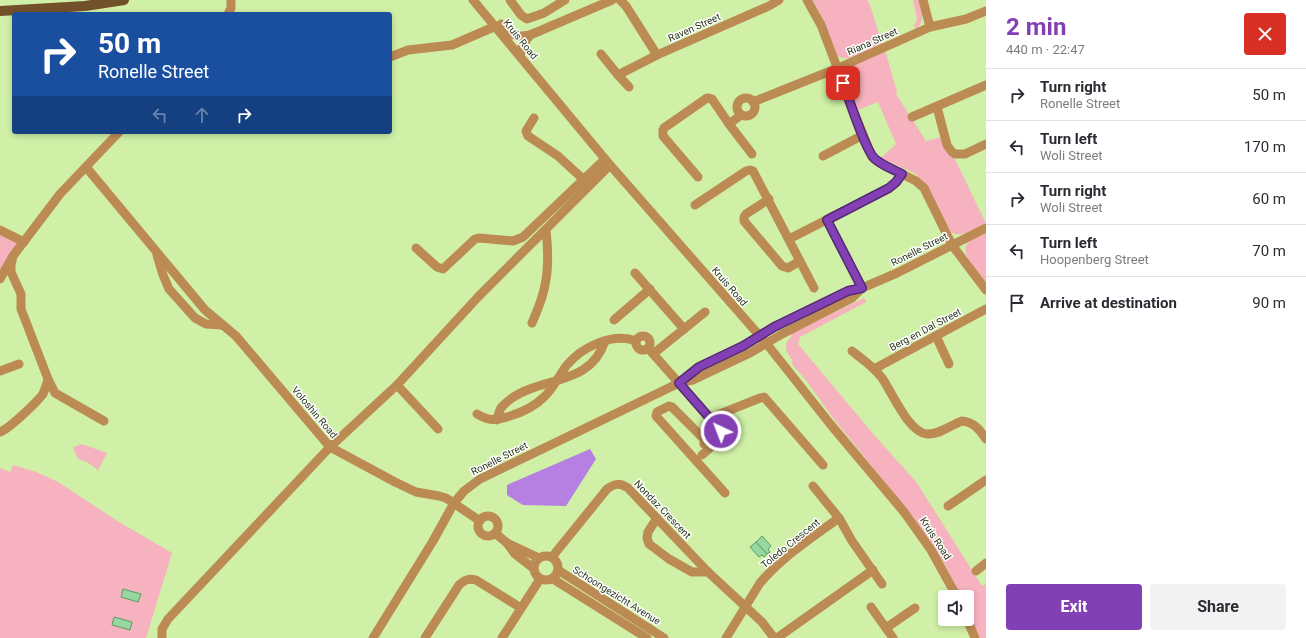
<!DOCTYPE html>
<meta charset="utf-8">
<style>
:root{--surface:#fff;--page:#f2f2f3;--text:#2b2b33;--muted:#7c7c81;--line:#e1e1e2;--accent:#8340b4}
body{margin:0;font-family:Roboto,sans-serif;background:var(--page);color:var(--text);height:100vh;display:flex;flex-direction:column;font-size:15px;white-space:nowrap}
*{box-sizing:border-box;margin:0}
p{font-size:13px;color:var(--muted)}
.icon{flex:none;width:22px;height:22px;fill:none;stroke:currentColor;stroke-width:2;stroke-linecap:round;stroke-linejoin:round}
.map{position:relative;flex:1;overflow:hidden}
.details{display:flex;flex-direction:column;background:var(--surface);width:320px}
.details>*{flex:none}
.hud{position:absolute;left:12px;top:12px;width:380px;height:122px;border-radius:4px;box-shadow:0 2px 6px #0003;background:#1a4fa0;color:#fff;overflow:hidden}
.buttons{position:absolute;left:938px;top:590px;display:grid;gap:8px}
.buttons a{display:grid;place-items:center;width:36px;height:36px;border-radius:4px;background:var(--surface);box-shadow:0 2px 6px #0003;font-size:20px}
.pin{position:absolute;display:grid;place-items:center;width:34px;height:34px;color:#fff;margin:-17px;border-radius:8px;box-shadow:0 2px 6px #0006}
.me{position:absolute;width:44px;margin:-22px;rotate:317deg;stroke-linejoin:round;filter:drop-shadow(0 0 3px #0008)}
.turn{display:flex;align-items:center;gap:14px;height:84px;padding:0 20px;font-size:18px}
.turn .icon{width:52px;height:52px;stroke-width:2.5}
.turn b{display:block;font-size:28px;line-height:34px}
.lanes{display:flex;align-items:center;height:38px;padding:0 20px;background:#0003;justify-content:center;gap:20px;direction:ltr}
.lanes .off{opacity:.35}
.round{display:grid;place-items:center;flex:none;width:42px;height:42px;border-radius:4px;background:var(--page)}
.summary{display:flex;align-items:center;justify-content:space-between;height:68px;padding:0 20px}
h1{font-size:24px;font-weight:700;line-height:30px;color:var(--accent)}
.action{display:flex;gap:8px;margin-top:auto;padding:8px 20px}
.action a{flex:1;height:46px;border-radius:4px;background:var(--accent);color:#fff;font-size:16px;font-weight:700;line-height:46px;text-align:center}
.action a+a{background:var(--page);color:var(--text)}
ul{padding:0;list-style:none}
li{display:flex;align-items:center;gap:12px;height:52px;padding:0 20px;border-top:1px solid var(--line)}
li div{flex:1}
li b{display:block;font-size:15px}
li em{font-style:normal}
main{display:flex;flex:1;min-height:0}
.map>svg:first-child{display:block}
.green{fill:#f6b2be}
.water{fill:#b580e2}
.building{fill:#96d89f;stroke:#5c9b66}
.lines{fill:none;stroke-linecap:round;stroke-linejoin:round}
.minor{stroke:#bc8b54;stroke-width:9}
.major{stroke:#725029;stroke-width:10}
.route-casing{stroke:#552a75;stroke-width:10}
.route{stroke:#8340b4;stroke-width:7}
.labels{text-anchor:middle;stroke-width:3;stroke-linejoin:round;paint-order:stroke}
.street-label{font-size:10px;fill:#2a3719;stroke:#fff}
</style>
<main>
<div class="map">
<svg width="986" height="638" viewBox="0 0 986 638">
<rect width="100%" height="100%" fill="#cff0a6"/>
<g class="green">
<path d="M812 0H867L870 5 882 44 849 58H841L836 54 822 17Z"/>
<path d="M913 0H919C921 11 926 21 916 29L914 26 917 19Z"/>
<path d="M885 50 897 92 896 94 926 141 942 137C959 164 971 194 986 223 975 228 962 239 951 232L922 180 914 173 881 158 896 144 878 102 858 110 845 77 848 68Z"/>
<path d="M986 233V283C979 273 957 253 969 242 973 238 981 236 986 233Z"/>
<path d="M0 234 18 243 0 273Z"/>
<path d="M864 298 866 302 800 337 798 344 875 436 917 483 982 586 986 584V638H980L967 610V597H961L945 565 912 516 833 418 805 379 791 363 793 361C786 352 782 344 792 336L790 334Z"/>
<path d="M82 444 107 453 98 470 87 462 78 459 73 447Z"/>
<path d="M13 465 36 472 58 482 119 522 172 553 146 638H0V468L10 472Z"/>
</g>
<path class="water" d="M590 449 596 459 566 506 523 505 507 495V485Z"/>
<g class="building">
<path d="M762 536 771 546 768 549 770 552 767 554 756 542Z"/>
<path d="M756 542 767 554 764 557 762 555 759 557 750 547Z"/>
<path d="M123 589 141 594 138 602 121 597Z"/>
<path d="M114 617 132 622 130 630 112 625Z"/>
</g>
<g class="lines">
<g class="minor">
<path d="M473 0 610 165 766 343 831 425 904 512 931 550 957 597"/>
<path d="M510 0 521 15 527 19 544 13 565 0"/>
<path d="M620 0 626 6 657 55"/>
<path d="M807 0 821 25 854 112 872 157 880 163 916 181 924 188 952 245 986 290"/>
<path d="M228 14 231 8V0"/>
<path d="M501 24C511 35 515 38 530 35L612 0"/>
<path d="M930 27 966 19 986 11"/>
<path d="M601 54 618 75 657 55 769 6 779 0"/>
<path d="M520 56 522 46 530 35"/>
<path d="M390 57 408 50 452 45 496 26"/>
<path d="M618 75 629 87"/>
<circle cx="746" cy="107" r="9"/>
<path d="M753 102 838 68 930 27 923 0"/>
<path d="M937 107 947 145 952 152 955 154H965L986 144"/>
<path d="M741 115 729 124 752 154"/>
<path d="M912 117 986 85"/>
<path d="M534 118 526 131 528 136 558 156 583 179"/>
<path d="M823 156 863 135"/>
<path d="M86 167 205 310 236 336 330 447 395 482 416 492 439 496 446 498 480 521"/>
<path d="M698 177 663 136V130L664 128 707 98 712 99 729 124"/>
<path d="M769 199 746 214 744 217V221L782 266 788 268 800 261"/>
<path d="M695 205 746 171 750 170 753 171 814 288"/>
<path d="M827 220 862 288"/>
<path d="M0 230 24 242"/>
<path d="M789 239 889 188 896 183 902 174"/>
<path d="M416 248 437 267 443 269 475 239 479 238 513 241 523 237 605 159"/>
<path d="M157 255 163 275 169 289 195 318 206 324 222 325"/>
<path d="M635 273 684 329"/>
<path d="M0 279 13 256 60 194 119 132"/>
<path d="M614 320 650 289"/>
<path d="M532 323C537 311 543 298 545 285 549 267 548 248 546 230"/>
<circle cx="643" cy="343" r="7"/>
<path d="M936 336 949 364"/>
<path d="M648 348 721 431V437L720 439 702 455"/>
<path d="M852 351C862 359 874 367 882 378 892 392 908 432 927 434 939 435 951 425 962 421 974 422 980 430 986 439"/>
<path d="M653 354 705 312"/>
<path d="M874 369 986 309"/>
<path d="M0 371 19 364"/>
<path d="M48 379 55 393 104 421"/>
<path d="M682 382 693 380 750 353 782 334 852 298 862 288"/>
<path d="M477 414C490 422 496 420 510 416 523 412 534 407 544 397 554 388 559 375 567 365 582 347 613 332 636 341"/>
<path d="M710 418 760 398 764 397 823 465"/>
<path d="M497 420C498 416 499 411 501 408 504 404 508 401 512 398 544 376 590 386 605 341"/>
<path d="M438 429 397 385 478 297 610 165"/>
<path d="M0 432C9 429 37 402 43 394 45 389 47 384 48 379L21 309V294L11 272V265L13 256"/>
<path d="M717 443 705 440 672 407 669 406 657 412 656 416 725 493"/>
<path d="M704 444 710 418"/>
<path d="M813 486 839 518 852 541 882 584"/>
<path d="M948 506 986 480"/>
<circle cx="488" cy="526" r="10"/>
<path d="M657 518 648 532 647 538 649 544 669 559 692 572H708"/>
<path d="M495 533 507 543 515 554 533 568"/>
<path d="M507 543 539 558"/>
<circle cx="546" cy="568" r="12"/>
<path d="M552 557 607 489C615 483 620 483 628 488L708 572 762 622 774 638"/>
<path d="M558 570 664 638"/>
<path d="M976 571 986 563"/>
<path d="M553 579 647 638"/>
<path d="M871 607 893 638"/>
<path d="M967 619 975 638"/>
<path d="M886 628 915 608"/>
<path d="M162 638V629L168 619 330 447 397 385"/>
<path d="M373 638 433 541 454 503 464 491 480 479 679 383 699 367 743 346 774 327 848 291 862 288 897 273 986 228"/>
<path d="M425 638 459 585C465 580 468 578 476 580L521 608"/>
<path d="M502 638 540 579"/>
<path d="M726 638 760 583C782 557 811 538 839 518"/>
<path d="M777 638 873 570"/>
</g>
<path class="major" d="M0 11 85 6 124 0"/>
</g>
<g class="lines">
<g class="route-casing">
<path id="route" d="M721 431 679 383 699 367 743 346 774 327 848 291 862 288 827 220 889 188 896 182 902 174C893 169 883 166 875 159 866 152 848 96 843 83"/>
</g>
<use href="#route" class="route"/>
</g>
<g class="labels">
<g class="street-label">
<text transform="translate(694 27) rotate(-24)" y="4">Raven Street</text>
<text transform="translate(521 39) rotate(51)" y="4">Kruis Road</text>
<text transform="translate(872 41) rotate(-24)" y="4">Riana Street</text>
<text transform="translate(919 249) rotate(-27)" y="4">Ronelle Street</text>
<text transform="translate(730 286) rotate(49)" y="4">Kruis Road</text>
<text transform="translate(925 329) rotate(-28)" y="4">Berg en Dal Street</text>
<text transform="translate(315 412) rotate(50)" y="4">Voloshin Road</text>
<text transform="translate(499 458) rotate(-27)" y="4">Ronelle Street</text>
<text transform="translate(663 509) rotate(46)" y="4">Nondaz Crescent</text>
<text transform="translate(936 538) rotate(57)" y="4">Kruis Road</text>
<text transform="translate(790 543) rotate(-39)" y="4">Toledo Crescent</text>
<text transform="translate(617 595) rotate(32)" y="4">Schoongezicht Avenue</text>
</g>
</g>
</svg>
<div class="buttons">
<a><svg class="icon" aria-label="sound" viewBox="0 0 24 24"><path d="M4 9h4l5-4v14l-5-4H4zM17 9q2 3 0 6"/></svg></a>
</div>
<div class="pin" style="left:843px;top:83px;background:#d93025"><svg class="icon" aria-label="arrive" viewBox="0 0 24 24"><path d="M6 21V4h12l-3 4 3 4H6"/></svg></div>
<svg class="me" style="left:721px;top:431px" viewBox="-20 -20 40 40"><circle r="17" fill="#8340b4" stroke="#fff" stroke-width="3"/><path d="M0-11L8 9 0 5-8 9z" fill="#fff"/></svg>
<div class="hud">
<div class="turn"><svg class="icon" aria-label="right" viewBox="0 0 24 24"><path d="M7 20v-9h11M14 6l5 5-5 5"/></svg><div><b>50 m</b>Ronelle Street</div></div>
<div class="lanes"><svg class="icon off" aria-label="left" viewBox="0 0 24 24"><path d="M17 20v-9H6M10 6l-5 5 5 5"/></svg><svg class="icon off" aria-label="ahead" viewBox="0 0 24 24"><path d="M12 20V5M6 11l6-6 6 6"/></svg><svg class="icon" aria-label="right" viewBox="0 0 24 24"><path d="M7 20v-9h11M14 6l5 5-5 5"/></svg></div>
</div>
</div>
<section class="details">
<div class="summary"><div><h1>2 min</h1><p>440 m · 22:47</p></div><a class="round" style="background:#d93025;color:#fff"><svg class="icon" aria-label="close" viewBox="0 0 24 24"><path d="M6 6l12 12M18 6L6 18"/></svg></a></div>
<ul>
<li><svg class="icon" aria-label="right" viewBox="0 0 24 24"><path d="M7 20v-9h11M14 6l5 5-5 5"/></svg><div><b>Turn right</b><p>Ronelle Street</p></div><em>50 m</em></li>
<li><svg class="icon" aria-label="left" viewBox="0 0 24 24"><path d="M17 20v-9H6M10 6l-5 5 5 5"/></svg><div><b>Turn left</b><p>Woli Street</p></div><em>170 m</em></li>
<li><svg class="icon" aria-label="right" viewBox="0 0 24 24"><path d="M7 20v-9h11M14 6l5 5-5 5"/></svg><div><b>Turn right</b><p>Woli Street</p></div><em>60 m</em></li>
<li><svg class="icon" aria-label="left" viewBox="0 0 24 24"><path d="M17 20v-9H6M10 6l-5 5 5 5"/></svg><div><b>Turn left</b><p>Hoopenberg Street</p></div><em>70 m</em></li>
<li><svg class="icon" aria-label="arrive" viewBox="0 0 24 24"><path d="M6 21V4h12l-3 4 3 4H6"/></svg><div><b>Arrive at destination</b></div><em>90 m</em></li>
</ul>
<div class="action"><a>Exit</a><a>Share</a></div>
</section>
</main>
